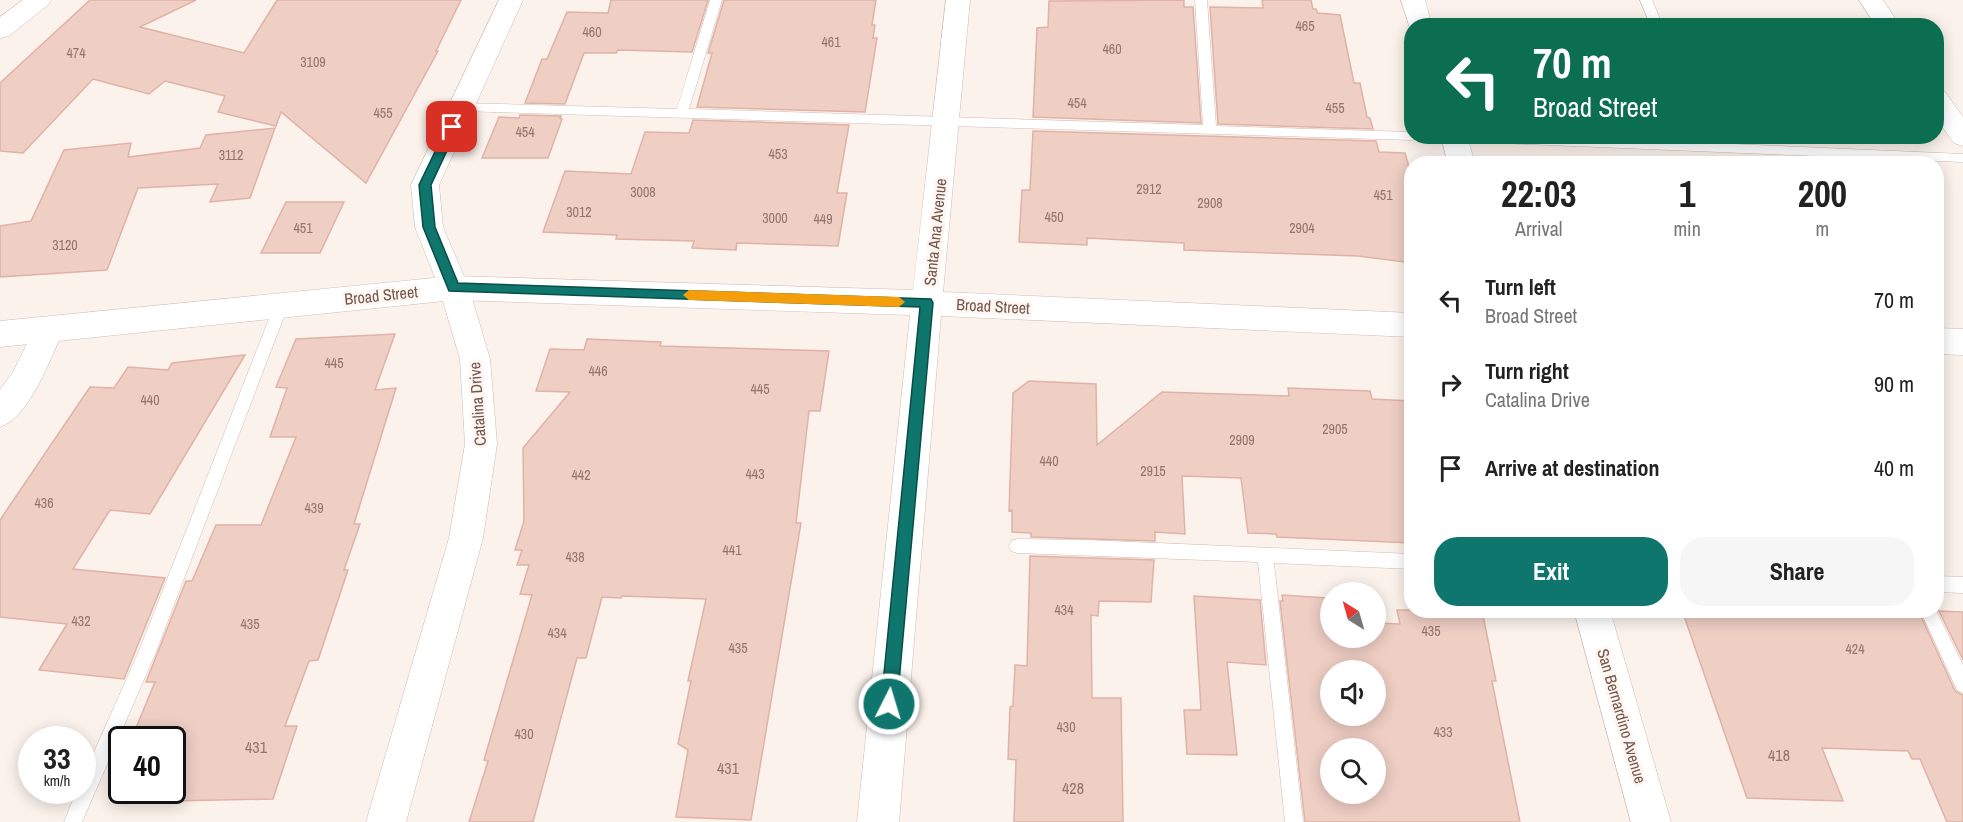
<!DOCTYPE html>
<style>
:root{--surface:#fff;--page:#f6f6f6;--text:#222;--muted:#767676;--accent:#0f766e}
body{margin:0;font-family:"Archivo Narrow",sans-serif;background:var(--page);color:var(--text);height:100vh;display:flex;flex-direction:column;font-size:22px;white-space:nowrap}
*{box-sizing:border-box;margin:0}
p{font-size:20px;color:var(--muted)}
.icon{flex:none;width:33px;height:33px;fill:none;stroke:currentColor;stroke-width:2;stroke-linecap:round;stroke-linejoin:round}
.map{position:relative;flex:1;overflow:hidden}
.sheet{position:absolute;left:1404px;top:156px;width:540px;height:462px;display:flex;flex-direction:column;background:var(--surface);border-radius:24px;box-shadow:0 3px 15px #0003}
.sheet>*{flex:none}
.hud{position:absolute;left:1404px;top:18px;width:540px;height:126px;border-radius:24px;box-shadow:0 3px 15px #0003;background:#0b6e4f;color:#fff;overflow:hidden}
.needle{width:39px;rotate:323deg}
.controls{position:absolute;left:1320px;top:582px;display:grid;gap:12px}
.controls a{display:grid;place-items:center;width:66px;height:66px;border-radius:50%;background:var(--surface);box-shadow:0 3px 15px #0003;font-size:30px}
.speed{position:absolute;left:18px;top:726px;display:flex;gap:12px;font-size:30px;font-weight:700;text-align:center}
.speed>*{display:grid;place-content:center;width:78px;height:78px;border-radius:50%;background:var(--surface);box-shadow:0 3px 15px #0003;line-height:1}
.speed small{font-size:15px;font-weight:400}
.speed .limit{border:3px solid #111;border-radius:9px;background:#fff;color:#111}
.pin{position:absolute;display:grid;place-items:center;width:51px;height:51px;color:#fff;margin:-26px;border-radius:12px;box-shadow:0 3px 9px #0006}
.me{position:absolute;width:66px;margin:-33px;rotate:5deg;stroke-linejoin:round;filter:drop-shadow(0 0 4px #0008)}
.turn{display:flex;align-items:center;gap:21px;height:126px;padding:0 30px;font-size:27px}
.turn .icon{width:78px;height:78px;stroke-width:2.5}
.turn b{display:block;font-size:42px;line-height:51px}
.eta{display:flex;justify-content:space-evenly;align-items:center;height:102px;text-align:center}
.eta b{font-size:36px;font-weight:800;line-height:42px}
.action{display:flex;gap:12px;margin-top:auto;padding:12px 30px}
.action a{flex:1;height:69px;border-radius:24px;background:var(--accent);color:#fff;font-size:24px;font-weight:800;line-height:69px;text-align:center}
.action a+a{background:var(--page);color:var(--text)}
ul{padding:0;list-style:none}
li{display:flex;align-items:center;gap:18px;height:84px;padding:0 30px}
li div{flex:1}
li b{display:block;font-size:22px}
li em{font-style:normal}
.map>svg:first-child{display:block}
.building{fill:#efcec4;stroke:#e1b2a5;stroke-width:1.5;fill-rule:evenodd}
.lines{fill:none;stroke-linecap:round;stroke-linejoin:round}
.lane-casing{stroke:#cfbbb3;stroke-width:1}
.street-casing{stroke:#cfbbb3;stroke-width:1}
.secondary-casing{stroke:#d2bab1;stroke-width:1}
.lane{fill:#fff;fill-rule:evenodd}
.street{fill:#fff;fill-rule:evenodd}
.secondary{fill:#fff;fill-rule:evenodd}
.route{fill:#0f766e;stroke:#0a4d48;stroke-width:1.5}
.slow{fill:#f59e0b}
.labels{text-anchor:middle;stroke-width:6;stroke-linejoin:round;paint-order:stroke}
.number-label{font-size:14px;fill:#94746c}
.street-label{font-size:16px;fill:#75564f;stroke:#fef7f1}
.near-number-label{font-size:16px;fill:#94746c}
</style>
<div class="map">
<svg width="1963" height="822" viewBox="0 0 1963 822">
<rect width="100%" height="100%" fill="#fbf2eb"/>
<g class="building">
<path d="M90 0H196L140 27 244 53 277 0H461L436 51H438L366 183 281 112 276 126 218 112 225 96 165 81 149 94 93 79 23 153 0 151V83Z"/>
<path d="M611 0H708L692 52 618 50 616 53H584L565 104 525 103 542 59H547L567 12 608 13Z"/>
<path d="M724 0H876L872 25H875L873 38H877L865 112 697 107 712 53H708Z"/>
<path d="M1184 0V7H1193L1201 123 1033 117 1037 28 1048 27 1049 1Z"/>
<path d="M1262 0H1311L1313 9H1316L1318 13 1340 15 1354 83H1360L1367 117 1370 118 1373 129 1218 124 1210 7 1263 8Z"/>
<path d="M520 115 561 116 560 118 562 119 548 158H482L499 117 519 118Z"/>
<path d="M693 120 849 125 837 193H847L838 246 737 243 736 250 692 248 694 241 616 239 617 235 543 232 565 171 631 174 645 132 689 133Z"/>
<path d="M275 128 250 198 210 202 218 184 138 188 107 270 0 277V226L31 221 64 150 131 143 128 157 200 148 206 135Z"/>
<path d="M1033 131 1376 141 1379 152 1405 153 1412 178V263L1358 256 1184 250V243L1087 238V245L1019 242 1022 190H1030Z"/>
<path d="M286 202H344L320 253H261Z"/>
<path d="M395 334 375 390 396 388 354 524H360L344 570H348L318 660 309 661 285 726H297L273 799 172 801V740H131L155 682H146L186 581H192L216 525H261L296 437H270L287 388 276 387 296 339Z"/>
<path d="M587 339 661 342 660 346 829 351 820 411H809L796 523H801L751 820 676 817 688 750 678 744 691 681H688L706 599 622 596 621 598 602 597 586 658H577L533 822H469L488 761 484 760 532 595 520 594 529 565H517L522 550H515L524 521 523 448 570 392 536 391 550 349 584 350Z"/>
<path d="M245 355 150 514 110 510 73 569 165 578 124 679 39 670 67 624 0 617V520L90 387 114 388 128 367 168 370 172 363Z"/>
<path d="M1029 381 1096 384 1097 445 1162 392 1289 396 1288 388 1370 391 1372 399 1412 401V543L1277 537 1276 534 1248 533 1241 478 1182 476 1185 534 1155 532V541L1031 537V533L1012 532V510L1009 511 1013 393Z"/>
<path d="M1030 556 1154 560 1151 602 1099 601 1098 616 1091 615 1092 698H1121L1123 822H1014L1016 760 1008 759 1010 707 1013 706 1015 665 1027 666Z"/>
<path d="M1282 595 1327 598 1330 638H1376V623L1400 624 1397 610H1482L1496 681H1492L1520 822H1305L1280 601H1283ZM1330 670H1376V716H1330ZM1330 748H1376V794H1330Z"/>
<path d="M1194 596 1260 600 1266 665 1227 662 1237 755 1187 754 1184 710H1201Z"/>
<path d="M1682 610H1918L1955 691 1963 695V822H1947L1920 759H1912L1908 751 1822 748 1843 801 1747 798Z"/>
<path d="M1939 611 1963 612V660Z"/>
</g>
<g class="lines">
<g class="lane-casing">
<g id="lane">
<path d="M710 0H722L689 109 1203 125 1195 0H1207L1216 126 1412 132V136H1418L1412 140 461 111 455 107 461 103 677 109Z"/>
<path d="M1640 0H1652L1663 26H1651Z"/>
<path d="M1421 136H1546L1963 154V162L1427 140Z"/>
<path d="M281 300 288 306 156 652 82 822H64L77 790H82V779L139 651 274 306Z"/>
<path d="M1017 539 1088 540 1412 554V569L1274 563 1303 822H1285L1258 562 1017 553 1011 551 1009 546 1011 541Z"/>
<path d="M1936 576 1963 577V593L1936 592Z"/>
<path d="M1920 610H1936L1963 665V693L1957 690Z"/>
</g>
</g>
<g class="street-casing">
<g id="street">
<path d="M499 0H523L439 185 443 227 469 288 490 359 497 444 483 538 406 822H366L449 538 465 444 460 359 439 288 415 227 411 185Z"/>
<path d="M1401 0H1425L1432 26H1412L1411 31Z"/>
<path d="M1859 0H1883L1900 26H1876Z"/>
<path d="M1936 89 1945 92 1963 117V146L1954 143 1936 118Z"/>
<path d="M1441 136H1467L1475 164H1448Z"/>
<path d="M49 317 60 321 64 329C51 357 30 417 0 427V390L13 372 38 321Z"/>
<path d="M1574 610H1610L1671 822H1631Z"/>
</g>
</g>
<g class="secondary-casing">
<g id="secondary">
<path d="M23 0H51L48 5 9 36 0 38V17Z"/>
<path d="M946 0H970L943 292 1412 313V337L941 316 899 822H857L910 315 454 300 0 347V321L454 276 913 290Z"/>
<path d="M1936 328 1963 329V355L1936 354Z"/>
</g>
</g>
<use href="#lane" class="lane"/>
<use href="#street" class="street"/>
<use href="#secondary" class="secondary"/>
</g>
<path class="route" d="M452 123 458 127 431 185 435 227 458 283 931 299 933 303 897 704 895 710 889 712 884 710 881 704 920 307 449 291 423 227 419 185 447 127Z"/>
<path class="slow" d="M689 290 899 297 905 302 899 307 689 300 683 295Z"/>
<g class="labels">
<g class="number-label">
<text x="1305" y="31">465</text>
<text x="592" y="37">460</text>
<text x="831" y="47">461</text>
<text x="1112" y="54">460</text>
<text x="76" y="58">474</text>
<text x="313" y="67">3109</text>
<text x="1077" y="108">454</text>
<text x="1335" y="113">455</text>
<text x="383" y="118">455</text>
<text x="525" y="137">454</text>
<text x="778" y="159">453</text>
<text x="231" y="160">3112</text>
<text x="1149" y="194">2912</text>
<text x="643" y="197">3008</text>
<text x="1383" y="200">451</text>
<text x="1210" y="208">2908</text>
<text x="579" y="217">3012</text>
<text x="1054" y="222">450</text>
<text x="775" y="223">3000</text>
<text x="823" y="224">449</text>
<text x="303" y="233">451</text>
<text x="1302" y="233">2904</text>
<text x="65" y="250">3120</text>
<text x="334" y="368">445</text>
<text x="598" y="376">446</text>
<text x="760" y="394">445</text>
<text x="150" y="405">440</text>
<text x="1335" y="434">2905</text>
<text x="1242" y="445">2909</text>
<text x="1049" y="466">440</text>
<text x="1153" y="476">2915</text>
<text x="755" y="479">443</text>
<text x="581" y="480">442</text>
<text x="44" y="508">436</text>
<text x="314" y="513">439</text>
<text x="732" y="555">441</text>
<text x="575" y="562">438</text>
<text x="1064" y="615">434</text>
<text x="81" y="626">432</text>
<text x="250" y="629">435</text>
<text x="1431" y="636">435</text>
<text x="557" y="638">434</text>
<text x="738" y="653">435</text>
<text x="1855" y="654">424</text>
<text x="1066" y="732">430</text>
<text x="1443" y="737">433</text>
<text x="524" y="739">430</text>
</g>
<g class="street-label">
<text transform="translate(935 232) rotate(-84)" y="6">Santa Ana Avenue</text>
<text transform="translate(381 295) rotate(-6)" y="6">Broad Street</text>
<text transform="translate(993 306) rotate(3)" y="6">Broad Street</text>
<text transform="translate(477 404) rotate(-94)" y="6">Catalina Drive</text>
<text transform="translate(1622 716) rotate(74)" y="6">San Bernardino Avenue</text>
</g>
<g class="near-number-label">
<text x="256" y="753">431</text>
<text x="1779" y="761">418</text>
<text x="728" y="774">431</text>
<text x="1073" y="794">428</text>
</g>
</g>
</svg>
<div class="controls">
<a><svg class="needle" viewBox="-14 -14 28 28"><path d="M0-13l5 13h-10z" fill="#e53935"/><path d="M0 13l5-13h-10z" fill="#767676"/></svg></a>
<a><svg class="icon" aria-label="sound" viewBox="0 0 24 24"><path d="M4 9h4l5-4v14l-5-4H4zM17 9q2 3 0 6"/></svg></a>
<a><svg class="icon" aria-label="search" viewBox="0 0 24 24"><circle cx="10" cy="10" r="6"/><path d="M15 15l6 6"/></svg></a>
</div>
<div class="speed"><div>33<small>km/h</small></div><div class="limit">40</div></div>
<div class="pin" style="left:452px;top:127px;background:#d93025"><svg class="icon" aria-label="arrive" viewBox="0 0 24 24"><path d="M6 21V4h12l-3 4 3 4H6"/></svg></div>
<svg class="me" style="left:889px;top:704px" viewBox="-20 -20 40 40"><circle r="17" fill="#0f766e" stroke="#fff" stroke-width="3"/><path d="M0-11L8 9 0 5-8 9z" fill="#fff"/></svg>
<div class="hud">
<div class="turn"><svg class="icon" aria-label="left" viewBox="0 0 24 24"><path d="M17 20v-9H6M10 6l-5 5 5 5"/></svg><div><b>70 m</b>Broad Street</div></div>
</div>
<section class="sheet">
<div class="eta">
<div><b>22:03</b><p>Arrival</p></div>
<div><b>1</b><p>min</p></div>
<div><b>200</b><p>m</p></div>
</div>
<ul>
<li><svg class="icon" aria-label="left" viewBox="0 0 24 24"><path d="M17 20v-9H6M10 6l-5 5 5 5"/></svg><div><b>Turn left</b><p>Broad Street</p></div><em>70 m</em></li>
<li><svg class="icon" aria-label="right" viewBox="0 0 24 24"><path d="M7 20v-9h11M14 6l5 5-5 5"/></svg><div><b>Turn right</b><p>Catalina Drive</p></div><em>90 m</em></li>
<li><svg class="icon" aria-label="arrive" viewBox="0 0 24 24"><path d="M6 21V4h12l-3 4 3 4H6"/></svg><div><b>Arrive at destination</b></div><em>40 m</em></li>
</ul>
<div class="action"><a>Exit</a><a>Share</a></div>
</section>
</div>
